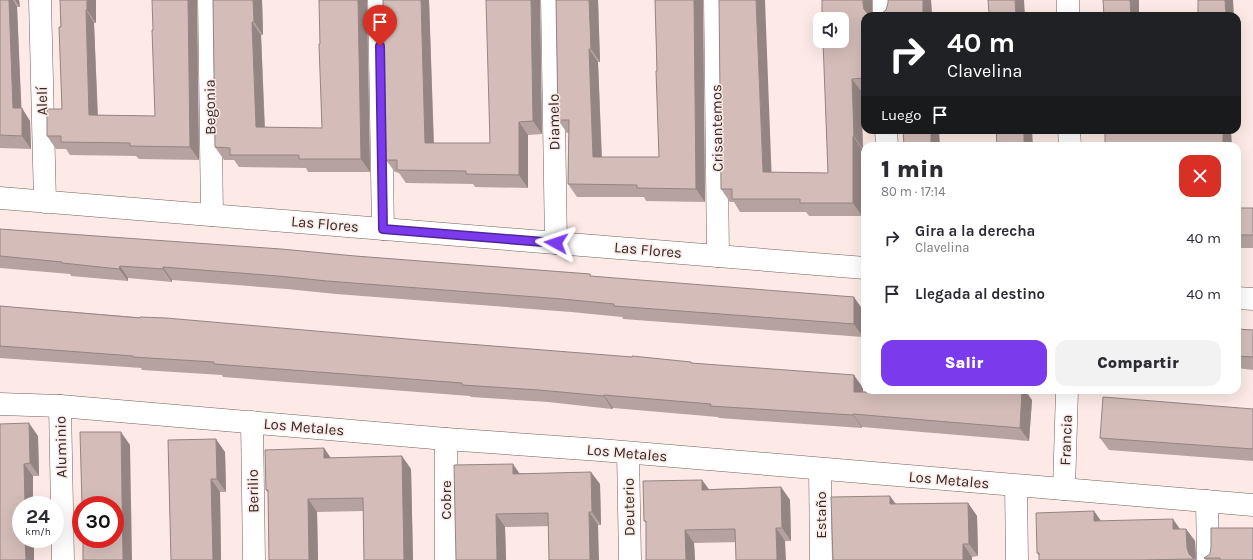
<!DOCTYPE html>
<html lang="es">
<meta charset="utf-8">
<style>
:root{--surface:#fff;--page:#f2f2f3;--text:#2b2b33;--muted:#7c7c81;--accent:#7c3aed}
body{margin:0;font-family:Karla,sans-serif;background:var(--page);color:var(--text);height:100vh;display:flex;flex-direction:column;font-size:15px;white-space:nowrap}
*{box-sizing:border-box;margin:0}
p{font-size:13px;color:var(--muted)}
.icon{flex:none;width:22px;height:22px;fill:none;stroke:currentColor;stroke-width:2;stroke-linecap:round;stroke-linejoin:round}
.map{position:relative;flex:1;overflow:hidden}
.details{position:absolute;left:861px;top:142px;width:380px;height:252px;display:flex;flex-direction:column;background:var(--surface);border-radius:12px;box-shadow:0 4px 16px #0002}
.details>*{flex:none}
.top-card{position:absolute;left:861px;top:12px;width:380px;height:122px;border-radius:12px;box-shadow:0 4px 16px #0002;background:#202124;color:#fff;overflow:hidden}
.fabs{position:absolute;left:813px;top:12px;display:grid;gap:8px}
.fabs a{display:grid;place-items:center;width:36px;height:36px;border-radius:8px;background:var(--surface);box-shadow:0 4px 16px #0002;font-size:20px}
.speed{position:absolute;left:12px;top:496px;display:flex;gap:8px;font-size:20px;font-weight:700;text-align:center}
.speed>*{display:grid;place-content:center;width:52px;height:52px;border-radius:50%;background:var(--surface);box-shadow:0 4px 16px #0002;line-height:1}
.speed small{font-size:10px;font-weight:400}
.speed .limit{border:6px solid #d22;background:#fff;color:#111}
.pin{position:absolute;display:grid;place-items:center;width:34px;height:34px;color:#fff;margin:-41px -17px;border-radius:50% 50% 50% 0;rotate:-45deg;box-shadow:0 0 4px #0007}
.pin .icon{rotate:45deg}
.me{position:absolute;width:44px;margin:-22px;rotate:275deg;stroke-linejoin:round;filter:drop-shadow(0 0 3px #0008)}
.turn{display:flex;align-items:center;gap:14px;height:84px;padding:0 20px;font-size:18px}
.turn .icon{width:52px;height:52px;stroke-width:2.5}
.turn b{display:block;font-size:28px;line-height:34px}
.then{display:flex;align-items:center;height:38px;padding:0 20px;background:#0003;gap:8px;font-size:15px}
.round{display:grid;place-items:center;flex:none;width:42px;height:42px;border-radius:12px;background:var(--page)}
.headline{display:flex;align-items:center;justify-content:space-between;height:68px;padding:0 20px}
h1{font-size:24px;font-weight:800;line-height:30px}
.action{display:flex;gap:8px;margin-top:auto;padding:8px 20px}
.action a{flex:1;height:46px;border-radius:12px;background:var(--accent);color:#fff;font-size:16px;font-weight:800;line-height:46px;text-align:center}
.action a+a{background:var(--page);color:var(--text)}
ul{padding:0;list-style:none}
li{display:flex;align-items:center;gap:12px;height:56px;padding:0 20px}
li div{flex:1}
li b{display:block;font-size:15px}
li em{font-style:normal}
.map>svg:first-child{display:block}
.lines{fill:none;stroke-linecap:round;stroke-linejoin:round}
.minor-casing{stroke:#74615d;stroke-width:23}
.minor{stroke:#fff;stroke-width:22}
.wall{fill:#b6a39f}
.shaded-wall{fill:#948482}
.building{fill:#d4bdb9;stroke:#948482}
.route-casing{stroke:#51269a;stroke-width:10}
.route{stroke:#7c3aed;stroke-width:7}
.labels{text-anchor:middle;stroke-width:3;stroke-linejoin:round;paint-order:stroke}
.street-label{font-size:15px;fill:#312927;stroke:#fdeae7}
</style>
<div class="map">
<svg width="1253" height="560" viewBox="0 0 1253 560">
<rect width="100%" height="100%" fill="#fdeae7"/>
<g class="lines">
<g class="minor-casing">
<g id="minor">
<path d="M40 0 45 202"/>
<path d="M209 0 212 215"/>
<path d="M379 0 383 229"/>
<path d="M552 0 556 243"/>
<path d="M715 0 718 256"/>
<path d="M884 0V16"/>
<path d="M1068 0V16"/>
<path d="M886 130 887 146"/>
<path d="M1069 130 1070 146"/>
<path d="M0 198 865 268"/>
<path d="M1237 298 1253 299"/>
<path d="M0 404 60 406 446 439 600 450 1253 505"/>
<path d="M60 406 63 560"/>
<path d="M252 422 254 560"/>
<path d="M446 439V560"/>
<path d="M628 453 630 560"/>
<path d="M820 469 821 560"/>
<path d="M1016 486 1017 560"/>
<path d="M1064 489 1067 390"/>
<path d="M1207 501 1208 560"/>
</g>
</g>
<use href="#minor" class="minor"/>
</g>
<g class="wall">
<path d="M0 0H19L20 7H17L21 108 30 121 31 149 0 148Z"/>
<path d="M60 0H96V23H94L98 115 155 116 153 30 197 0 199 160 139 159 136 156 70 155 66 149H56L47 136 62 109Z"/>
<path d="M213 0H262L263 35H261L265 127 322 128 320 44 367 0 370 172H308L306 168 239 167 234 160H224L215 147Z"/>
<path d="M429 0 434 143H490L540 0 542 134 528 135V188L475 187 473 184 406 183 399 173 395 172 386 160Z"/>
<path d="M556 0H598L600 62H598L602 157H659L655 0H703L705 202 646 201 644 197H577L568 184 569 133H567L558 120Z"/>
<path d="M822 0H872V15L875 16 931 0 932 16H865V91H861L863 149H862V216H809L806 212H740L734 202H730L721 189 771 172 828 173Z"/>
<rect x="1237" y="208" width="16" height="40"/>
<path d="M0 229 590 274 591 276 863 310V337L623 319 622 317 571 312 336 294 287 289 172 280V282L128 278V281L71 276 70 274 0 268Z"/>
<path d="M0 306 442 342 691 362 692 363 863 388V392L1032 400 1029 441 862 427V428L719 418 718 417 613 408 612 409 548 402 471 397 470 396 223 377 222 375 142 370 141 368 0 358Z"/>
<path d="M1237 329 1253 330V370L1237 368Z"/>
<path d="M1253 409V461L1109 450 1100 438Z"/>
<path d="M0 424 38 436 39 476H33L21 539H34V560H0Z"/>
<path d="M168 440 225 452 226 492H220L221 560H171Z"/>
<path d="M324 448 330 458 411 469 413 560H364L363 511 317 512 318 560H269L268 493 266 490Z"/>
<path d="M520 473 600 484 601 525 505 527 506 560H456Z"/>
<path d="M702 480 709 489 781 487 790 500 791 541 694 543 695 560H646V523L644 521Z"/>
<path d="M968 503 977 516 978 556 972 557V560H833L896 504Z"/>
<path d="M1094 511 1101 521 1180 529H1186L1195 541 1196 560H1039V556L1037 553Z"/>
<path d="M1253 528V560H1206L1204 558Z"/>
</g>
<g class="shaded-wall">
<path d="M9 0H13L17 7 22 121 13 108Z"/>
<path d="M15 0H19L20 7Z"/>
<path d="M87 0H96V23L87 10Z"/>
<path d="M188 0H197L199 160 190 147Z"/>
<path d="M253 0H262L263 35 254 22Z"/>
<path d="M358 0H367L370 172 361 159Z"/>
<path d="M421 0H429L434 156 425 143Z"/>
<path d="M531 0H540L542 134 533 121Z"/>
<path d="M589 0H598L600 62 591 49Z"/>
<path d="M694 0H703L705 202 696 189Z"/>
<path d="M756 0H765L772 185 763 172Z"/>
<path d="M863 0H872V16H869L864 9 863 3Z"/>
<path d="M923 0H931L932 16H923Z"/>
<path d="M1015 0H1024L1025 16H1016Z"/>
<path d="M1130 0H1139V16H1131Z"/>
<path d="M1225 0H1233L1234 16H1226Z"/>
<path d="M86 10 94 23 98 128 89 115Z"/>
<path d="M252 22 261 35 265 140 256 127Z"/>
<path d="M589 49 598 62 602 169 593 157Z"/>
<path d="M852 79 861 91 863 149 854 136Z"/>
<path d="M22 108 30 121 31 149 22 136Z"/>
<path d="M519 122 528 135V188L519 175Z"/>
<path d="M931 130H939L940 146H931Z"/>
<path d="M1024 130H1032L1033 146H1024Z"/>
<path d="M1223 130H1231L1232 146H1223Z"/>
<path d="M853 136 862 149V216L853 203Z"/>
<path d="M120 266 128 278V281L119 269Z"/>
<path d="M163 267 172 280V282L163 269Z"/>
<path d="M854 297 863 310V337L854 324Z"/>
<path d="M854 375 863 388V405L854 392Z"/>
<path d="M1022 390H1025L1032 400 1029 441 1020 428Z"/>
<path d="M604 395 613 408 612 409 604 396Z"/>
<path d="M853 414 862 427V428L853 415Z"/>
<path d="M29 423 38 436 39 476 30 463Z"/>
<path d="M121 432 130 445 132 560H123Z"/>
<path d="M216 439 225 452 226 492 217 479Z"/>
<path d="M324 448 333 461 324 458Z"/>
<path d="M402 456 411 469 413 560H404Z"/>
<path d="M24 464 33 476V505H25Z"/>
<path d="M513 464 522 477 513 474Z"/>
<path d="M591 472 600 484 601 525 592 512Z"/>
<path d="M211 479 220 492 221 560H213Z"/>
<path d="M702 480 711 493 702 490Z"/>
<path d="M781 487 790 500 791 541 782 528Z"/>
<path d="M890 496 899 508 890 504Z"/>
<path d="M308 499 317 512 318 560H309Z"/>
<path d="M968 503 977 516 978 556 969 544Z"/>
<path d="M1094 511 1103 524 1094 521Z"/>
<path d="M589 512 598 525 599 560H590Z"/>
<path d="M496 514 505 527 506 560H497Z"/>
<path d="M1173 519 1182 532 1173 529Z"/>
<path d="M776 528 785 541 786 560H777Z"/>
<path d="M1186 529 1195 541 1196 560 1189 554 1187 548Z"/>
<path d="M685 530 694 543 695 560H686Z"/>
<path d="M25 539H34V560H26Z"/>
<path d="M963 544 972 557V560H963Z"/>
</g>
<g class="building">
<path d="M0 0H9L13 108H22V136L0 135Z"/>
<path d="M60 0H87V10H86L89 115 155 116 152 30H153L152 0H188L190 147 130 146V143L61 142V136H47V109H62L59 27H61Z"/>
<path d="M213 0H253L254 22H252L256 127 322 128 319 44H320L319 0H358L361 159H299V155H230V148L215 147Z"/>
<path d="M383 0H421L425 143H490L486 0H531L533 121 519 122V175L466 174V171L397 170V160H386Z"/>
<path d="M556 0H589L591 49H589L593 157H659L656 71H657L655 0H694L696 189 637 188V185L568 184 569 120H558Z"/>
<path d="M719 0H756L763 172 828 173 823 41H842V19H822V0H863V3L864 9 868 14 875 16 881 14 886 10 888 3V0H923V16H865V78L852 79 854 136H853V203H800V199H732V189H721Z"/>
<path d="M988 0H1015L1016 16H991V12L989 13Z"/>
<path d="M1103 0H1130L1131 16H1104Z"/>
<path d="M1198 0H1225L1226 16H1198Z"/>
<path d="M903 130H931V146H904Z"/>
<path d="M996 130H1024V146H997Z"/>
<rect x="1105" y="130" width="118" height="16"/>
<rect x="1237" y="208" width="16" height="27"/>
<path d="M0 229 96 236 281 249 355 256 590 274V276L854 297V324L614 306V304L562 299 327 281 278 276 163 267V269L120 266 119 269 62 263V262L0 256Z"/>
<path d="M0 306 140 318V317L166 318 442 342 632 357V356L691 362V363L854 375V392H901V390H1022L1020 428 853 414V415L710 406 711 404 604 395V396L539 390 462 385V383L214 364V362L133 357V356L0 346Z"/>
<path d="M1237 329 1253 330V357L1237 356Z"/>
<path d="M1103 397 1253 409V449L1100 438Z"/>
<path d="M29 423 30 463 24 464 25 505H21V539H25L26 560H0V424Z"/>
<path d="M80 432H121L123 560H83V539H115V505H82Z"/>
<path d="M216 439 217 479H211L213 560H171L168 440Z"/>
<path d="M324 448V458L402 456 404 560H364L363 498 308 499 309 560H269L268 490H266L265 450Z"/>
<path d="M513 464V474L591 472 592 512H589L590 560H549L548 513 496 514 497 560H456L454 465Z"/>
<path d="M702 480V490L781 487 782 528H776L777 560H736L735 529 685 530 686 560H646V521H644L643 481Z"/>
<path d="M890 496V504L968 503 969 544H963V560H833L831 497Z"/>
<path d="M1094 511V521L1173 519V529H1186L1187 548 1189 554 1194 559 1140 560H1039V553H1037L1036 513Z"/>
<path d="M1211 528H1253V560H1220V558H1204L1210 554 1211 547Z"/>
</g>
<g class="lines">
<g class="route-casing">
<path id="route" d="M380 46 383 229 556 243"/>
</g>
<use href="#route" class="route"/>
</g>
<g class="labels">
<g class="street-label">
<text transform="translate(42 101) rotate(-91)" y="5">Alelí</text>
<text transform="translate(210 107) rotate(-91)" y="5">Begonia</text>
<text transform="translate(554 122) rotate(-91)" y="5">Diamelo</text>
<text transform="translate(717 128) rotate(-91)" y="5">Crisantemos</text>
<text transform="translate(325 224) rotate(5)" y="5">Las Flores</text>
<text transform="translate(648 250) rotate(5)" y="5">Las Flores</text>
<text transform="translate(304 427) rotate(5)" y="5">Los Metales</text>
<text transform="translate(1066 440) rotate(-88)" y="5">Francia</text>
<text transform="translate(61 447) rotate(-91)" y="5">Aluminio</text>
<text transform="translate(627 453) rotate(5)" y="5">Los Metales</text>
<text transform="translate(949 480) rotate(5)" y="5">Los Metales</text>
<text transform="translate(253 491) rotate(-91)" y="5">Berilio</text>
<text transform="translate(446 500) rotate(-90)" y="5">Cobre</text>
<text transform="translate(629 507) rotate(-91)" y="5">Deuterio</text>
<text transform="translate(821 515) rotate(-90)" y="5">Estaño</text>
</g>
</g>
</svg>
<div class="fabs">
<a><svg class="icon" aria-label="sound" viewBox="0 0 24 24"><path d="M4 9h4l5-4v14l-5-4H4zM17 9q2 3 0 6"/></svg></a>
</div>
<div class="speed"><div>24<small>km/h</small></div><div class="limit">30</div></div>
<div class="pin" style="left:380px;top:46px;background:#d93025"><svg class="icon" aria-label="arrive" viewBox="0 0 24 24"><path d="M6 21V4h12l-3 4 3 4H6"/></svg></div>
<svg class="me" style="left:556px;top:243px" viewBox="-20 -20 40 40"><path d="M0-17L14 15 0 8-14 15z" fill="#7c3aed" stroke="#fff" stroke-width="4"/></svg>
<div class="top-card">
<div class="turn"><svg class="icon" aria-label="right" viewBox="0 0 24 24"><path d="M7 20v-9h11M14 6l5 5-5 5"/></svg><div><b>40 m</b>Clavelina</div></div>
<div class="then">Luego<svg class="icon" aria-label="arrive" viewBox="0 0 24 24"><path d="M6 21V4h12l-3 4 3 4H6"/></svg></div>
</div>
<section class="details">
<div class="headline"><div><h1>1 min</h1><p>80 m · 17:14</p></div><a class="round" style="background:#d93025;color:#fff"><svg class="icon" aria-label="close" viewBox="0 0 24 24"><path d="M6 6l12 12M18 6L6 18"/></svg></a></div>
<ul>
<li><svg class="icon" aria-label="right" viewBox="0 0 24 24"><path d="M7 20v-9h11M14 6l5 5-5 5"/></svg><div><b>Gira a la derecha</b><p>Clavelina</p></div><em>40 m</em></li>
<li><svg class="icon" aria-label="arrive" viewBox="0 0 24 24"><path d="M6 21V4h12l-3 4 3 4H6"/></svg><div><b>Llegada al destino</b></div><em>40 m</em></li>
</ul>
<div class="action"><a>Salir</a><a>Compartir</a></div>
</section>
</div>
